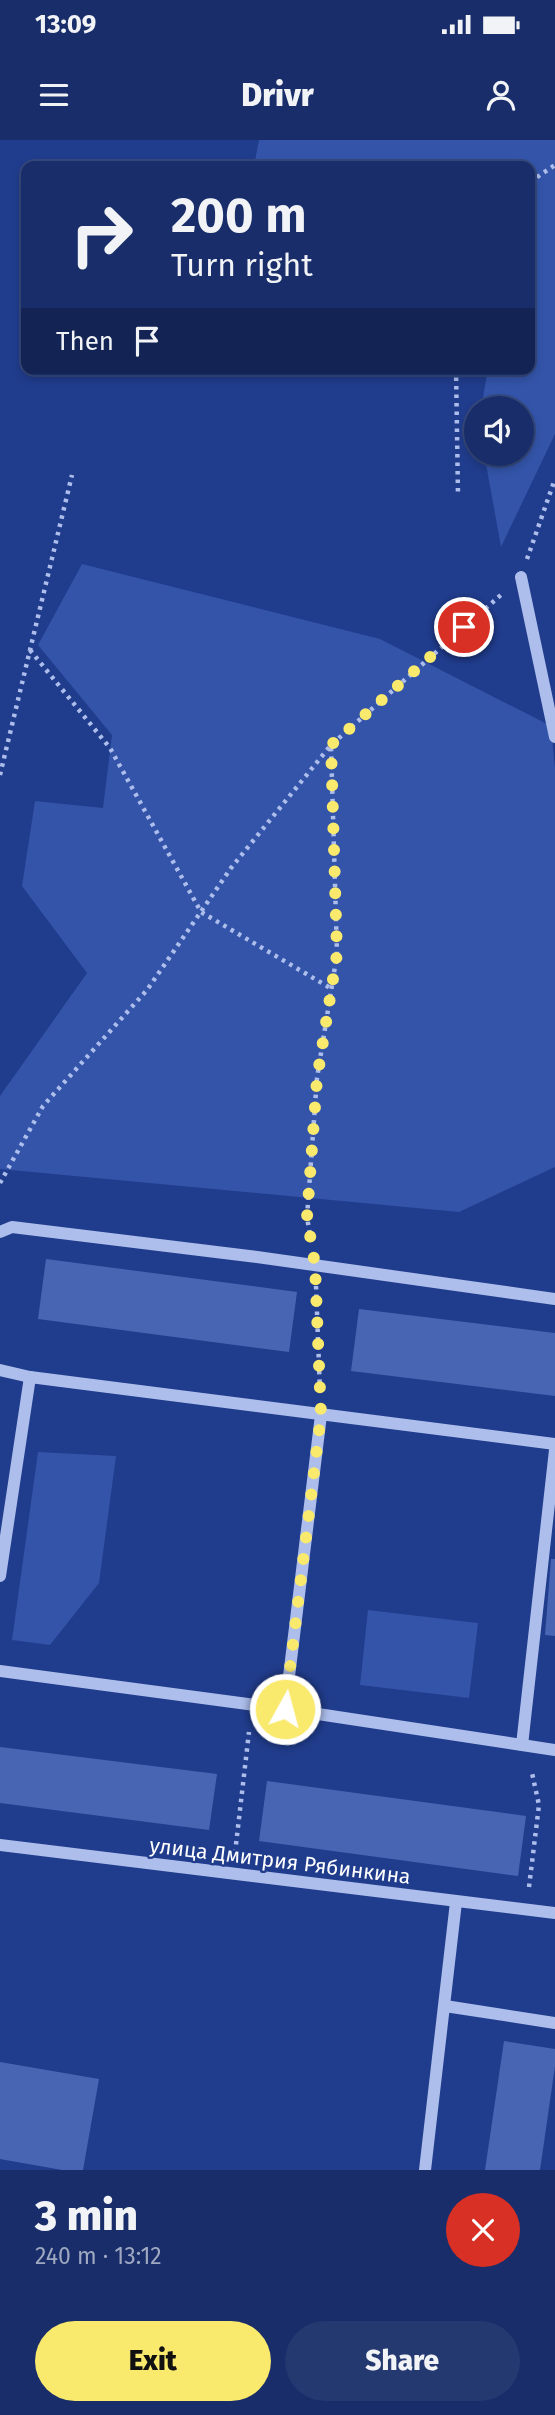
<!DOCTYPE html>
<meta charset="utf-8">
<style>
:root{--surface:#182d69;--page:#253971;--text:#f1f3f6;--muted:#9fa8c0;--line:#36497d;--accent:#f9e96d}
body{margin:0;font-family:"Fira Sans",sans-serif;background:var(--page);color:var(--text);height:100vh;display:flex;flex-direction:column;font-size:26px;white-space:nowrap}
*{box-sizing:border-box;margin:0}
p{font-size:23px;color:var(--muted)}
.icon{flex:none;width:38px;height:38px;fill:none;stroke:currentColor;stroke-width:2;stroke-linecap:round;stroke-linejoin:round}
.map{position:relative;height:2030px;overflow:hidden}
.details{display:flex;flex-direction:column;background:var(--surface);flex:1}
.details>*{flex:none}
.hud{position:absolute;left:21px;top:21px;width:514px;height:214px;border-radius:14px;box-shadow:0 4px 10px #0003,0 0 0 2px var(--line);background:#182d69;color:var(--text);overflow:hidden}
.buttons{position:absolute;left:464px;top:256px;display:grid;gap:14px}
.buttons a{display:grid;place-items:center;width:70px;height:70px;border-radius:50%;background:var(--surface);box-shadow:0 4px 10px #0003,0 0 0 2px var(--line);font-size:35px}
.pin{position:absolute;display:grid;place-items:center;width:60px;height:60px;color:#fff;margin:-30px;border:4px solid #fff;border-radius:50%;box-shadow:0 2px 7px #0007}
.me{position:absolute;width:77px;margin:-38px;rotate:7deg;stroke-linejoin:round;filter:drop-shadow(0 0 5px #0008)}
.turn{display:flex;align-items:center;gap:24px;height:147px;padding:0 35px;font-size:32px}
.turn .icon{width:91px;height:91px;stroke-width:2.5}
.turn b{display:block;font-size:49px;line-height:60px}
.then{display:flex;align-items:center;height:66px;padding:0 35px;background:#0003;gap:14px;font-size:26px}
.round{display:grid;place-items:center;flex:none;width:74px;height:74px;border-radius:37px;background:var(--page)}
.head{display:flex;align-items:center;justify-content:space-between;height:119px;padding:0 35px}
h1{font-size:42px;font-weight:800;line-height:52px}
.primary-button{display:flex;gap:14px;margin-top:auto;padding:14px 35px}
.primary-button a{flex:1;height:80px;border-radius:42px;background:var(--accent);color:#111;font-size:28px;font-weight:800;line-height:80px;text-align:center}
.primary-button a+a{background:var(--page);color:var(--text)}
.status{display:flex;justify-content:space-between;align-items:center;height:49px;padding:0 35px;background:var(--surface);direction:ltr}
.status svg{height:19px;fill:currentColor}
header{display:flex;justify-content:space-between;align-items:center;height:91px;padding:0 35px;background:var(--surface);font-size:32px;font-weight:800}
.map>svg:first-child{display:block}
.green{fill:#3354a9}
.building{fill:#4865b3}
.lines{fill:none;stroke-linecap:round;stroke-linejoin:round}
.path{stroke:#adbeec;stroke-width:4.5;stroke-dasharray:3.5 5;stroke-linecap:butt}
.minor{stroke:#adbeec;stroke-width:12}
.route{stroke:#f9e96d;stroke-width:12;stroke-dasharray:0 21.6}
.labels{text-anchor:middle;stroke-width:5;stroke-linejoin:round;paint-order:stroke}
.street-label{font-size:21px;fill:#fff;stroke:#203c8c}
</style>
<div class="status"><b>13:09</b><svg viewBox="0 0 49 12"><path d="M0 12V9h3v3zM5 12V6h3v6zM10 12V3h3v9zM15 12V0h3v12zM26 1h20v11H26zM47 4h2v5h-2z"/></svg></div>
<header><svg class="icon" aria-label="menu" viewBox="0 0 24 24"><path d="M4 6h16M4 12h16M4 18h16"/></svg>Drivr<svg class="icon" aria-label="person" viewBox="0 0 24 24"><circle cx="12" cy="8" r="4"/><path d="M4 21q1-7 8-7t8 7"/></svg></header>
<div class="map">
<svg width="555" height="2030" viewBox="0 0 555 2030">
<rect width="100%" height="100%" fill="#203c8c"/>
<g class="green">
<path d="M259 0H555V294L501 407 484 313H522V268H481L488 229H530V26H254Z"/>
<path d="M82 424 380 499 551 586 555 629V1027L459 1072 0 1029V956L87 833 22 746 35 661 103 668 112 595 38 505Z"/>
<path d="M38 1312 116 1316 99 1443 50 1505 12 1500Z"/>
<path d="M368 1470 478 1483 469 1558 360 1545Z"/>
</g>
<g class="building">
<path d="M46 1119 297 1152 289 1212 38 1179Z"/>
<path d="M359 1169 555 1193V1256L351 1231Z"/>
<path d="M551 1419H555V1496L545 1495Z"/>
<path d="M0 1607 217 1634 209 1690 0 1663Z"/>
<path d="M267 1641 526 1676 518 1736 259 1701Z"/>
<path d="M504 1901 555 1909V1926L540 2030H485Z"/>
<path d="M0 1922 99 1939 83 2030H62L0 2019Z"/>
</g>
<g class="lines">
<g class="path">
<path d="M530 42 555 25"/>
<path d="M456 229 458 355"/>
<path d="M527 419 555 339"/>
<path d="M30 510 110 608 201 772 332 849"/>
<path d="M0 635 72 335"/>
<path d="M0 1043 43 966 147 850 231 728 331 605 502 454"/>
<path d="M311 1102 307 1077 317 938 337 814 331 606"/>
<path d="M316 1146 320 1252"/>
<path d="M235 1713 249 1592"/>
<path d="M529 1747 539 1665 532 1633"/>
</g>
<g class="minor">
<path d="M521 437 555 597"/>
<path d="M0 1092 12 1087 257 1117 555 1159"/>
<path d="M0 1230 30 1237 555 1304"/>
<path d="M0 1436 30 1237"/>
<path d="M0 1531 285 1569 555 1610"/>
<path d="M285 1569 321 1275"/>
<path d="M522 1605 555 1310"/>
<path d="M0 1705 555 1773"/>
<path d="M445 1866 555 1883"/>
<path d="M425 2030 456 1762"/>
</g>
</g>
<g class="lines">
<path class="route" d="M285 1569 321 1275 315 1125 307 1077 317 939 337 814 331 605 464 487"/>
</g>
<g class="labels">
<g class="street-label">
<text transform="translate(280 1721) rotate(7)" y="7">улица Дмитрия Рябинкина</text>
</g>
</g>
</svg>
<div class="buttons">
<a><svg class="icon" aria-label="sound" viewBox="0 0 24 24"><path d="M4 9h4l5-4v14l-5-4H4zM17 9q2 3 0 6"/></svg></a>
</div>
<div class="pin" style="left:464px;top:487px;background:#d93025"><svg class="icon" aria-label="arrive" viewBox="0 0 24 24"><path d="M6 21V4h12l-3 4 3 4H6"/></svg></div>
<svg class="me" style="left:285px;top:1569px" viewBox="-20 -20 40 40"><circle r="17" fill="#f9e96d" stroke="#fff" stroke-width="3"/><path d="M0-11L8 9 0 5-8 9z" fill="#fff"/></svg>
<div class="hud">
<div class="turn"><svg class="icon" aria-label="right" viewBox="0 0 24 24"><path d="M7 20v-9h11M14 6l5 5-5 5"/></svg><div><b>200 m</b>Turn right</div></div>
<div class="then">Then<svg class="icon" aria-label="arrive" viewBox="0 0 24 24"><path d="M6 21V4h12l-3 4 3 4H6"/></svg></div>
</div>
</div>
<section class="details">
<div class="head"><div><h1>3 min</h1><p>240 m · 13:12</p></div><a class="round" style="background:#d93025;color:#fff"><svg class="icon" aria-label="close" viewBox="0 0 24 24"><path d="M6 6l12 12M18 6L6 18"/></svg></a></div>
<div class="primary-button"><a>Exit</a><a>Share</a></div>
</section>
